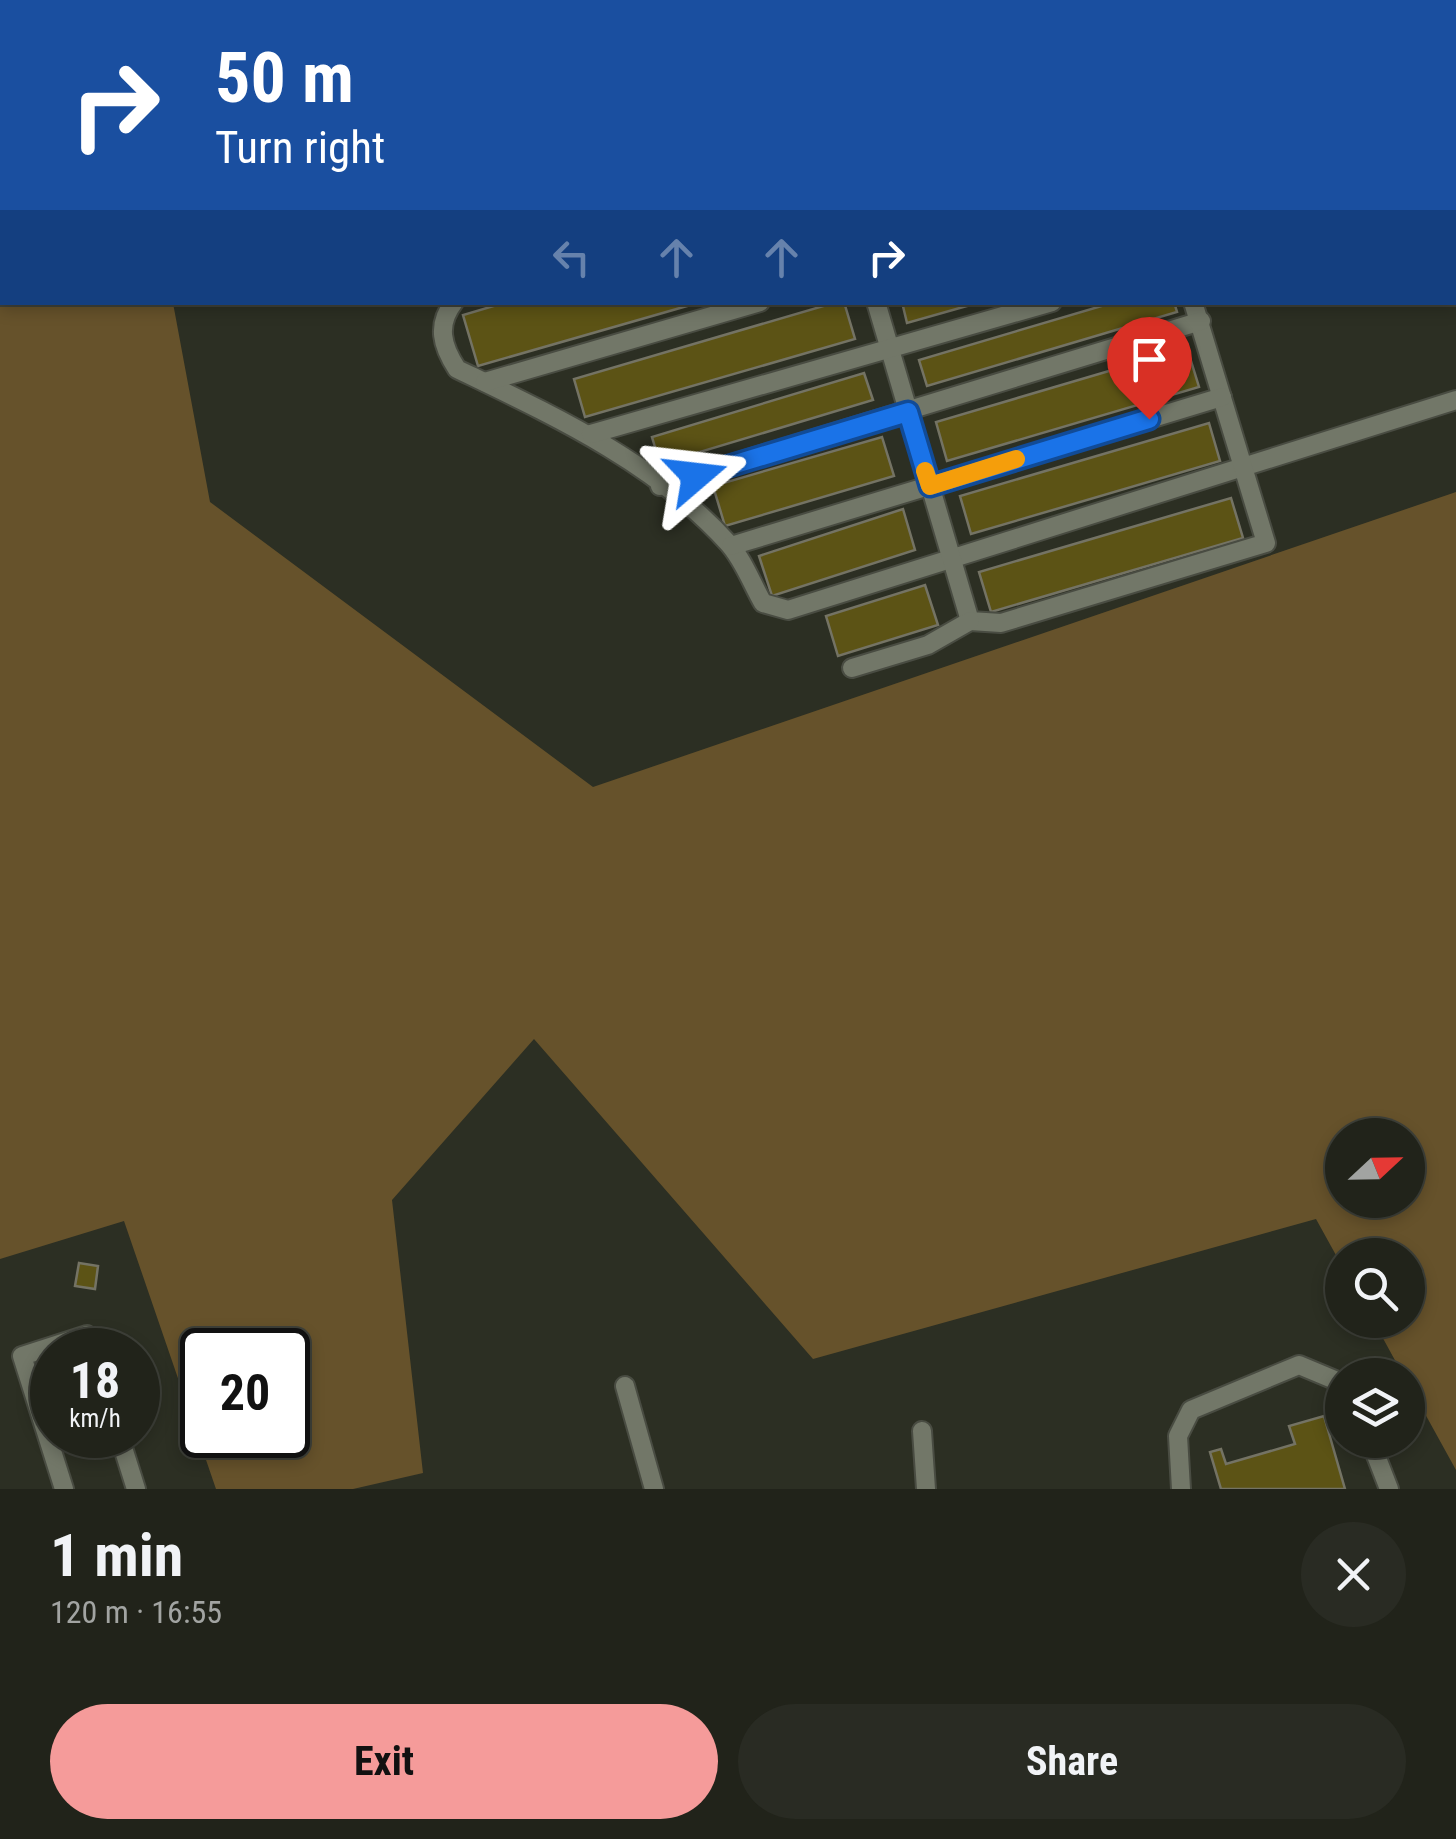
<!DOCTYPE html>
<meta charset="utf-8">
<style>
:root{--surface:#21231a;--page:#292b23;--text:#f1f3f6;--muted:#a2a4a2;--line:#3e4039;--accent:#f59b9a}
body{margin:0;font-family:"Roboto Condensed",sans-serif;background:var(--page);color:var(--text);height:100vh;display:flex;flex-direction:column;font-size:38px;white-space:nowrap}
*{box-sizing:border-box;margin:0}
p{font-size:32px;color:var(--muted)}
.icon{flex:none;width:55px;height:55px;fill:none;stroke:currentColor;stroke-width:2;stroke-linecap:round;stroke-linejoin:round}
.map{position:relative;height:1489px;overflow:hidden}
.drawer{display:flex;flex-direction:column;background:var(--surface);flex:1}
.drawer>*{flex:none}
.hud{position:absolute;left:0px;top:0px;width:1458px;height:305px;box-shadow:0 5px 15px #0003,0 0 0 2px var(--line);background:#1a4fa0;color:#fff;overflow:hidden}
.needle{width:65px;rotate:68deg}
.fabs{position:absolute;left:1325px;top:1118px;display:grid;gap:20px}
.fabs a{display:grid;place-items:center;width:100px;height:100px;border-radius:50%;background:var(--surface);box-shadow:0 5px 15px #0003,0 0 0 2px var(--line);font-size:50px}
.speed{position:absolute;left:30px;top:1328px;display:flex;gap:20px;font-size:50px;font-weight:700;text-align:center}
.speed>*{display:grid;place-content:center;width:130px;height:130px;border-radius:50%;background:var(--surface);box-shadow:0 5px 15px #0003,0 0 0 2px var(--line);line-height:1}
.speed small{font-size:25px;font-weight:400}
.speed .limit{border:5px solid #111;border-radius:15px;background:#fff;color:#111}
.pin{position:absolute;display:grid;place-items:center;width:85px;height:85px;color:#fff;margin:-102px -42px;border-radius:50% 50% 50% 0;rotate:-45deg;box-shadow:0 0 10px #0007}
.pin .icon{rotate:45deg}
.me{position:absolute;width:110px;margin:-55px;rotate:73deg;stroke-linejoin:round;filter:drop-shadow(0 0 8px #0008)}
.turn{display:flex;align-items:center;gap:35px;height:210px;padding:0 50px;font-size:45px}
.turn .icon{width:130px;height:130px;stroke-width:2.5}
.turn b{display:block;font-size:70px;line-height:85px}
.lanes{display:flex;align-items:center;height:95px;padding:0 50px;background:#0003;justify-content:center;gap:50px;direction:ltr}
.lanes .off{opacity:.35}
.round{display:grid;place-items:center;flex:none;width:105px;height:105px;border-radius:52px;background:var(--page)}
.headline{display:flex;align-items:center;justify-content:space-between;height:170px;padding:0 50px}
h1{font-size:60px;font-weight:700;line-height:75px}
.button{display:flex;gap:20px;margin-top:auto;padding:20px 50px}
.button a{flex:1;height:115px;border-radius:60px;background:var(--accent);color:#111;font-size:40px;font-weight:700;line-height:115px;text-align:center}
.button a+a{background:var(--page);color:var(--text)}
.map>svg:first-child{display:block}
.green{fill:#66522b;fill-rule:evenodd}
.lines{fill:none;stroke-linecap:round;stroke-linejoin:round}
.stream{stroke:#6f9c84;stroke-width:9}
.building{fill:#5c5315;stroke:#747364;stroke-width:2.5}
.service-casing{stroke:#494c42;stroke-width:22}
.service{stroke:#727768;stroke-width:18}
.route-casing{stroke:#114b97;stroke-width:25}
.route{stroke:#1a73e8;stroke-width:18}
.slow{stroke:#f59e0b;stroke-width:18}
</style>
<div class="map">
<svg width="1456" height="1489" viewBox="0 0 1456 1489">
<rect width="100%" height="100%" fill="#2c2f23"/>
<path class="green" d="M0 0H1345L2 2V302L173 303 210 502 593 787 1456 492V1470L1408 1383V1375H1403L1373 1320H1408V1255H1342V1266L1316 1219 813 1359 534 1039 392 1200 423 1473 353 1489H216L124 1221 0 1259ZM1342 1135H1408V1200H1342ZM202 1350H288V1435H202Z"/>
<g class="lines">
<g class="stream">
<path d="M200 0V2"/>
<path d="M0 219 2 216"/>
</g>
</g>
<g class="building">
<path d="M507 302H701L478 366 463 315Z"/>
<path d="M837 302H844L855 339 585 417 574 379Z"/>
<path d="M902 302H981L907 323Z"/>
<path d="M1115 302H1174L1177 312 927 386 919 360Z"/>
<path d="M1187 348 1199 387 947 461 936 422Z"/>
<path d="M864 373 873 400 660 464 652 437Z"/>
<path d="M1209 423 1220 461 971 534 960 496Z"/>
<path d="M882 437 894 476 725 526 713 486Z"/>
<path d="M1231 498 1243 538 991 612 979 572Z"/>
<path d="M903 509 915 550 772 596 759 556Z"/>
<path d="M925 585 938 625 838 656 826 616Z"/>
<path d="M79 1263 98 1266 95 1289 75 1286Z"/>
<path d="M1324 1416 1345 1489H1221L1210 1452 1221 1449 1226 1464 1295 1444 1289 1426Z"/>
</g>
<g class="lines">
<g class="service-casing">
<g id="service">
<path d="M454 302C436 325 442 346 457 369 552 415 655 462 728 543 743 559 752 584 763 603L788 610 1456 400"/>
<path d="M876 302 970 621 1001 623 1266 543 1193 302"/>
<path d="M485 382 760 302"/>
<path d="M591 434 1052 302"/>
<path d="M660 486 1201 321"/>
<path d="M731 546 1222 397"/>
<path d="M852 668 928 645 970 621"/>
<path d="M625 1386 654 1489"/>
<path d="M922 1431 926 1489"/>
<path d="M119 1435 136 1489"/>
<path d="M1370 1440 1389 1489"/>
<path d="M64 1489 22 1356 87 1335 92 1350"/>
<path d="M1181 1489 1178 1436 1191 1410 1299 1365 1342 1383"/>
</g>
</g>
<use href="#service" class="service"/>
</g>
<g class="lines">
<g class="route-casing">
<path id="route" d="M696 476 908 412 930 486 1149 419"/>
</g>
<use href="#route" class="route"/>
<path class="slow" d="M925 471 930 486 1016 459"/>
</g>
</svg>
<div class="fabs">
<a><svg class="needle" viewBox="-14 -14 28 28"><path d="M0-13l5 13h-10z" fill="#e53935"/><path d="M0 13l5-13h-10z" fill="#a2a4a2"/></svg></a>
<a><svg class="icon" aria-label="search" viewBox="0 0 24 24"><circle cx="10" cy="10" r="6"/><path d="M15 15l6 6"/></svg></a>
<a><svg class="icon" aria-label="layers" viewBox="0 0 24 24"><path d="M12 4l9 5-9 5-9-5zM3 14l9 5 9-5"/></svg></a>
</div>
<div class="speed"><div>18<small>km/h</small></div><div class="limit">20</div></div>
<div class="pin" style="left:1149px;top:419px;background:#d93025"><svg class="icon" aria-label="arrive" viewBox="0 0 24 24"><path d="M6 21V4h12l-3 4 3 4H6"/></svg></div>
<svg class="me" style="left:696px;top:476px" viewBox="-20 -20 40 40"><path d="M0-17L14 15 0 8-14 15z" fill="#1a73e8" stroke="#fff" stroke-width="4"/></svg>
<div class="hud">
<div class="turn"><svg class="icon" aria-label="right" viewBox="0 0 24 24"><path d="M7 20v-9h11M14 6l5 5-5 5"/></svg><div><b>50 m</b>Turn right</div></div>
<div class="lanes"><svg class="icon off" aria-label="left" viewBox="0 0 24 24"><path d="M17 20v-9H6M10 6l-5 5 5 5"/></svg><svg class="icon off" aria-label="ahead" viewBox="0 0 24 24"><path d="M12 20V5M6 11l6-6 6 6"/></svg><svg class="icon off" aria-label="ahead" viewBox="0 0 24 24"><path d="M12 20V5M6 11l6-6 6 6"/></svg><svg class="icon" aria-label="right" viewBox="0 0 24 24"><path d="M7 20v-9h11M14 6l5 5-5 5"/></svg></div>
</div>
</div>
<section class="drawer">
<div class="headline"><div><h1>1 min</h1><p>120 m · 16:55</p></div><a class="round"><svg class="icon" aria-label="close" viewBox="0 0 24 24"><path d="M6 6l12 12M18 6L6 18"/></svg></a></div>
<div class="button"><a>Exit</a><a>Share</a></div>
</section>
